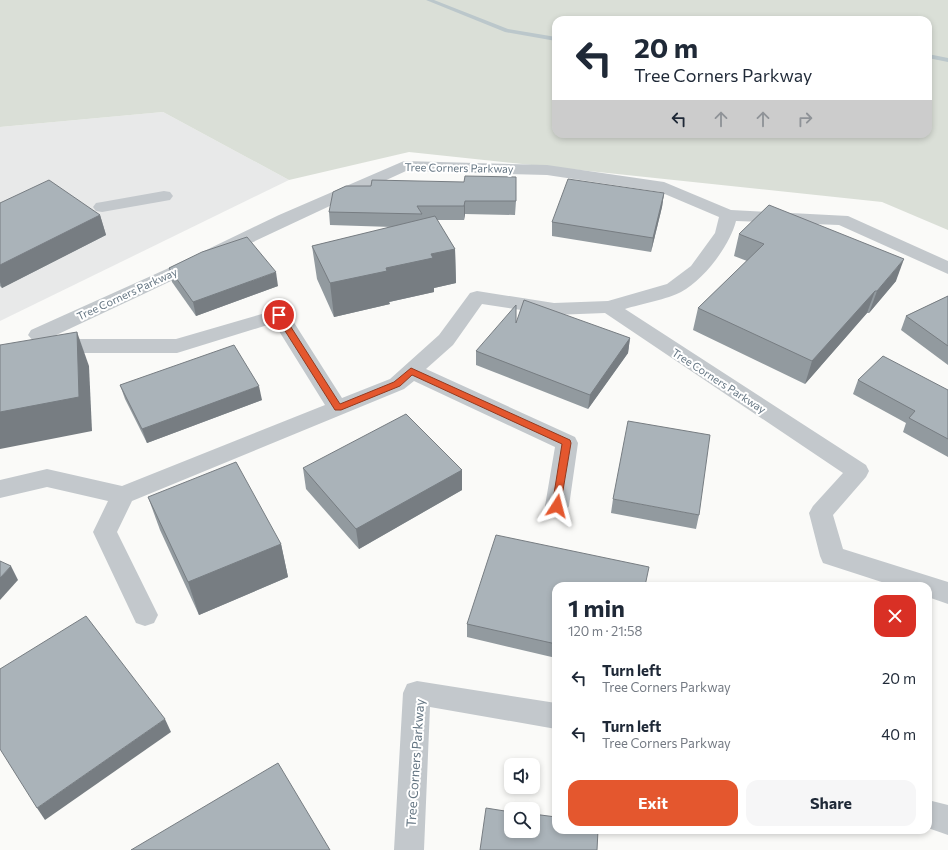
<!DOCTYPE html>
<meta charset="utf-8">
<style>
:root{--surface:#fff;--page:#f6f6f7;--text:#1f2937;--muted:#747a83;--accent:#e4572e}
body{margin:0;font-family:Commissioner,sans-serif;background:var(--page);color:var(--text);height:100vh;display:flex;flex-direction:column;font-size:15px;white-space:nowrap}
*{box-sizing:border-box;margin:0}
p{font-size:13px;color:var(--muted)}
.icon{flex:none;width:22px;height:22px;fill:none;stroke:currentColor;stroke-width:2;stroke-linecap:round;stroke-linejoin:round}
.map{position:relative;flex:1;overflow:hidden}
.panel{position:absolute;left:552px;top:582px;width:380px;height:252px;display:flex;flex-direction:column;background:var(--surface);border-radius:12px;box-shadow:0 2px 6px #0003}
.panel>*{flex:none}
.top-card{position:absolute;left:552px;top:16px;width:380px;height:122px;border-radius:12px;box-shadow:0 2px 6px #0003;background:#fff;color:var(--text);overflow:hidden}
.fabs{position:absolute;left:504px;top:758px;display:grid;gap:8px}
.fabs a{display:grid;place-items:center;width:36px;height:36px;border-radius:8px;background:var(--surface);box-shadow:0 2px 6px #0003;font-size:20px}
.pin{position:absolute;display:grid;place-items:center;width:34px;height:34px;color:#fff;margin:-17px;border:2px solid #fff;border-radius:50%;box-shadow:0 1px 4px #0007}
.me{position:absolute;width:44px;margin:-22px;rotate:9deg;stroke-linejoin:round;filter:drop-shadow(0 0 3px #0008)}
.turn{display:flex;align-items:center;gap:14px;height:84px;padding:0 16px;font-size:18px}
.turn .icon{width:52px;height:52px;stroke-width:2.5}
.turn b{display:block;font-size:28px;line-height:34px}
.lanes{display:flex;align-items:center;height:38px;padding:0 16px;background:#0003;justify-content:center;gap:20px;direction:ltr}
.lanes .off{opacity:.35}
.round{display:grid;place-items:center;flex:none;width:42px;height:42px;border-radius:12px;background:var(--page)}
.head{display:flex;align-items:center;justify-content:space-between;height:68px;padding:0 16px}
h1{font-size:24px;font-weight:700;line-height:30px}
.primary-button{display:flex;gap:8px;margin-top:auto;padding:8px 16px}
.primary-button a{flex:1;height:46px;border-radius:12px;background:var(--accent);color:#fff;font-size:16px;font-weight:700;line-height:46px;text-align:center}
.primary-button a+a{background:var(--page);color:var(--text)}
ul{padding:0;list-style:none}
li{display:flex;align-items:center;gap:12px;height:56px;padding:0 16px}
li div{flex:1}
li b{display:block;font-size:15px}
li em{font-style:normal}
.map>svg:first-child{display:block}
.built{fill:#e8e9e9}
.green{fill:#dadfd7;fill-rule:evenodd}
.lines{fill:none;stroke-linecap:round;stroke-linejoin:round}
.stream{fill:#bbc7cb;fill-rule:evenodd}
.minor{fill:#c3c8cc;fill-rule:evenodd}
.wall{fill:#929a9f}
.shaded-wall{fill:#777d82}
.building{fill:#aab3b9;stroke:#777d82}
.route{fill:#e4572e;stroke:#94391e}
.labels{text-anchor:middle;stroke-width:4;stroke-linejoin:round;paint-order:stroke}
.street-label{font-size:11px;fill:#657683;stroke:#fff}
.near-street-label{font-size:13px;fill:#657683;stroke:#fff}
</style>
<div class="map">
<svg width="948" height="850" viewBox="0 0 948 850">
<rect width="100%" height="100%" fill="#fafaf8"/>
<path class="built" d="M163 112 289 180 0 321V127Z"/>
<path class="green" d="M0 0H948V230L882 202 409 152 289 180 163 112 0 127ZM556 20H928V134H556Z"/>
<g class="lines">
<g class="stream">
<path d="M426 0H434L508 29 556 37V41L505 32Z"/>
<path d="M928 54 948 58V62L928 58Z"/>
</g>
<g class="minor">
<path d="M404 161 547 165 664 182 731 210 848 216 948 261V274L839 225 736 221C730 245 704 280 681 292 668 299 641 304 625 309L866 465 869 471 866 477 833 515 843 549 948 582V604L928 597V586H894L823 563 820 556 809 513 813 506 843 473 605 313 554 315 482 304 453 345 426 369 575 437 578 443 569 506 565 512 557 515 549 512 545 506 555 447 414 381 404 389 132 501 117 532 158 615 154 623 145 626 136 623 93 532 108 501 47 487 0 498V480L47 469 122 486 325 405 274 323 177 353H49L42 351 28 335 31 330 171 267 279 215ZM406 171 547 175 660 192 719 217 715 233 691 266 667 284 608 301 554 303 477 291 470 293 439 335 390 379 342 398 286 310 279 309 176 339H54L52 337C170 282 287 225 406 171Z"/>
<path d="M164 191 170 192 173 196 170 200 102 212 96 211 93 207 96 203 102 202Z"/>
<path d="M417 681 556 703V729L430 707 424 850H394L403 693 407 684Z"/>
<path d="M928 800 948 805V835L928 828Z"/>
</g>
</g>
<g class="wall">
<path d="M464 182 516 201 515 215 465 214 464 220H437L455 249 456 283 434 288V292L389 302 390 304 334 317 317 279 312 246 392 227 330 225 329 212 371 186Z"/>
<path d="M664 193 662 207 651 252 552 236V222Z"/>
<path d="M0 203 100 215 106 235 2 288 0 286Z"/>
<path d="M739 234 896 281 869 313H867L805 384 693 330 698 308 747 261 734 256Z"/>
<path d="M169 268 278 286 196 316 172 282Z"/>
<path d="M948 296V365L901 330 906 316Z"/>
<path d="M516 323 630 338 628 353 588 409 476 365V351Z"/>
<path d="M858 380 948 390V457L903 432 906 423 853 394Z"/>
<path d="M120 385 262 400 147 443 125 399Z"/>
<path d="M303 468 462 470V490L359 549 306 489Z"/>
<path d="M148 497 281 544 288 577 199 615 160 530Z"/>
<path d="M613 499 699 515 696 529 611 513Z"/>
<path d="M556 586V658L467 637V624Z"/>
</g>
<g class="shaded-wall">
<path d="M664 193 662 207 651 252 653 238Z"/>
<path d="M465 201V214L464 220V206Z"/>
<path d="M100 215 106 235 2 288 0 282V265Z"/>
<path d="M455 249 456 283 434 288V292L389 302 390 304 334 317 330 283 386 268 431 254Z"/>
<path d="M904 259 896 281 869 313 877 291Z"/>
<path d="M276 272 278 286 196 316 193 302Z"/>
<path d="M875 291 867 313 805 384 812 361Z"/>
<path d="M77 332 89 366 92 431 0 449V412Z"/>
<path d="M630 338 628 353 588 409 590 395Z"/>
<path d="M259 386 262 400 147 443 142 429Z"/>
<path d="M462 470V490L359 549 356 529Z"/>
<path d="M281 544 288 577 199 615 188 582Z"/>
<path d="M11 566 18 580 0 600V578Z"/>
<path d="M165 719 171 732 45 820 37 808Z"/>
</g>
<g class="building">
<path d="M465 176 516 177V201H465L464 206H417L422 214 329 212 333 192 346 186H371L372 180 464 182Z"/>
<path d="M568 179 664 193 653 238 552 222Z"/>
<path d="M49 180 100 215 0 265V203Z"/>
<path d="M769 205 904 259 877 291H875L812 361 698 308 764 244 739 234Z"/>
<path d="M435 216 455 249 431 254 433 258 386 268 387 271 330 283 312 246Z"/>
<path d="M247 237 276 272 193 302 169 268 202 252Z"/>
<path d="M948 296V346L906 316Z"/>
<path d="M524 300 630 338 590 395 476 351 516 305V323Z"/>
<path d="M77 332 79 397 0 412V345Z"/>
<path d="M234 345 259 386 142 429 120 385Z"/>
<path d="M883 356 948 390V439L909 418 915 411 858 380Z"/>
<path d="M406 414 462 470 356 529 303 468Z"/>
<path d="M628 421 710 435 699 515 613 499Z"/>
<path d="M236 462 281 544 188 582 148 497Z"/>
<path d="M496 535 649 567 645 586H556V644L467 624Z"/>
<path d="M0 561 11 566 0 578Z"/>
<path d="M86 616 165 719 37 808 0 749V669Z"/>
<path d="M278 763 330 850H131Z"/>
<path d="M486 808 511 812V831H533V814L556 817V830H598L597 850H480Z"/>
</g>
<path class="route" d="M279 312 282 313 340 404 394 382 411 368 570 440 571 443 560 508H553L552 506 562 444 412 375 400 386 341 410H335L275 315Z"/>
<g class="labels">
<g class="street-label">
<text transform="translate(459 168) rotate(1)" y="4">Tree Corners Parkway</text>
<text transform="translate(127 294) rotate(-25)" y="4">Tree Corners Parkway</text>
<text transform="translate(719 381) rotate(33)" y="4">Tree Corners Parkway</text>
</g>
<g class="near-street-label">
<text transform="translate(415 763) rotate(-86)" y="5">Tree Corners Parkway</text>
</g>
</g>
</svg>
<div class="fabs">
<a><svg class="icon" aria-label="sound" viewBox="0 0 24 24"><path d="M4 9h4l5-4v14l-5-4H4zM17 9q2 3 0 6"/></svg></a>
<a><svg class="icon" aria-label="search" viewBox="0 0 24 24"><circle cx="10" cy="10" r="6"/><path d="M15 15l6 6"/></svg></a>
</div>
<div class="pin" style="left:279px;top:315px;background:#d93025"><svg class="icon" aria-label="arrive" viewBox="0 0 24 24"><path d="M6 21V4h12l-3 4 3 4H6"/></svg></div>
<svg class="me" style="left:557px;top:506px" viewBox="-20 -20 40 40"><path d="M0-17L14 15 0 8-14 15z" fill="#e4572e" stroke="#fff" stroke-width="4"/></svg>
<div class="top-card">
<div class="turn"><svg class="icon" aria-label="left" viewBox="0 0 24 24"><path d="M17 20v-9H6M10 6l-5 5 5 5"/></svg><div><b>20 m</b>Tree Corners Parkway</div></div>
<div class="lanes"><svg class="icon" aria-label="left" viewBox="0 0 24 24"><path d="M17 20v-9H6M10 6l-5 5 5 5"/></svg><svg class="icon off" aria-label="ahead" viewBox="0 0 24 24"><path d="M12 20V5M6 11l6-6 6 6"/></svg><svg class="icon off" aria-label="ahead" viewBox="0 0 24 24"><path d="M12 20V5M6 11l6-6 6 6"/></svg><svg class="icon off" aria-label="right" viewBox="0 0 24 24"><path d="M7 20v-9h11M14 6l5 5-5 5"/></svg></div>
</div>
<section class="panel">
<div class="head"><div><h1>1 min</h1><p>120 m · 21:58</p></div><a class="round" style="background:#d93025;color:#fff"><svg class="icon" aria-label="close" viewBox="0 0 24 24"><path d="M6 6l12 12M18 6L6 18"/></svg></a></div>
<ul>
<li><svg class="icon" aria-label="left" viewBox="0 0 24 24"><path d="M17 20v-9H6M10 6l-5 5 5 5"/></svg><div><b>Turn left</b><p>Tree Corners Parkway</p></div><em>20 m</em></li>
<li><svg class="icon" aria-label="left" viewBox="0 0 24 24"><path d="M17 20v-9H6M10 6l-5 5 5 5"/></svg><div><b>Turn left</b><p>Tree Corners Parkway</p></div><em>40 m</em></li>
</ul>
<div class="primary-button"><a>Exit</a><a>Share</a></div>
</section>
</div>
